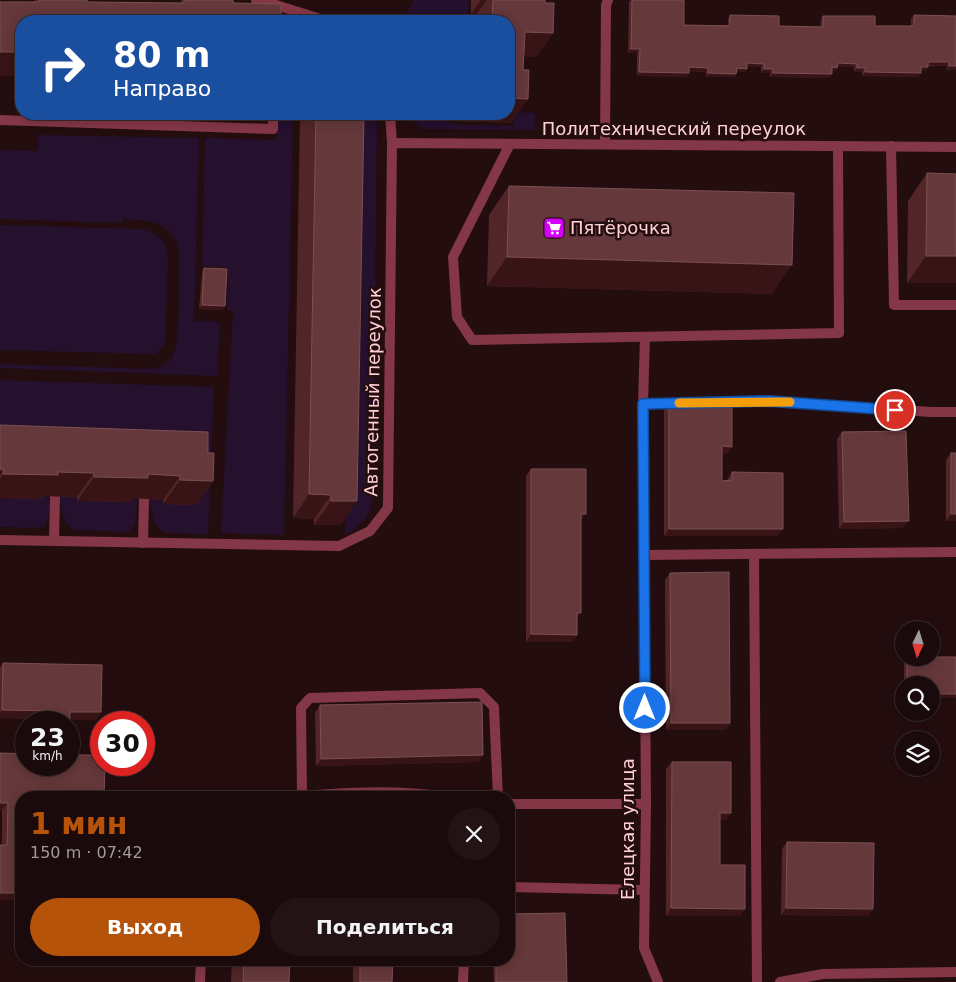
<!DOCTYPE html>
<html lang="ru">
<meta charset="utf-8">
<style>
:root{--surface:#1b0a0b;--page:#241314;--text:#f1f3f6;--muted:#a09a9d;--line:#392b2c;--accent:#b45309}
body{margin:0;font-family:"DejaVu Sans",sans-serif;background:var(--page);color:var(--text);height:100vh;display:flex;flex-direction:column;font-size:19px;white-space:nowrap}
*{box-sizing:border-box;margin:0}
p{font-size:16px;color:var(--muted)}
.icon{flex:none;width:28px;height:28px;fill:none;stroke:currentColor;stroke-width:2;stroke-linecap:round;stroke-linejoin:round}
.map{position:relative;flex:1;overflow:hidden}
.side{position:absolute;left:15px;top:791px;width:500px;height:175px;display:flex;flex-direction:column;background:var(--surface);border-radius:20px;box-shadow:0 2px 12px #0003,0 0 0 1px var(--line)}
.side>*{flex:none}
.guide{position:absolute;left:15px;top:15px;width:500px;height:105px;border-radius:20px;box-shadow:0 2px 12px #0003,0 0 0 1px var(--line);background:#1a4fa0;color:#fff;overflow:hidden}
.needle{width:32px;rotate:184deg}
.buttons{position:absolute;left:895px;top:621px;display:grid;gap:10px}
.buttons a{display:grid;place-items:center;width:45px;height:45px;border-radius:50%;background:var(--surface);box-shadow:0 2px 12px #0003,0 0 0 1px var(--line);font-size:25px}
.speed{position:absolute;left:15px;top:711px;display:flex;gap:10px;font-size:25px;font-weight:700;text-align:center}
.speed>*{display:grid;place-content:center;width:65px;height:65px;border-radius:50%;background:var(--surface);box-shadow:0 2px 12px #0003,0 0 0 1px var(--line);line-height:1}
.speed small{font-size:12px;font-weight:400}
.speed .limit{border:8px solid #d22;background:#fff;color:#111}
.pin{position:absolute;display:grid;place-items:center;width:42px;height:42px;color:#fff;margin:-21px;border:2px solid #fff;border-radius:50%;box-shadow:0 1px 5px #0007}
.me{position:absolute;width:55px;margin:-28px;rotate:0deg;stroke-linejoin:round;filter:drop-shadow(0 0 4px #0008)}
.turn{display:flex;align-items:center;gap:18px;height:105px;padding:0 15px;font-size:22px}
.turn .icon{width:65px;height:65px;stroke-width:2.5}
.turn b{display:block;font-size:35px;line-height:42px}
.round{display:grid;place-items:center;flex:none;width:52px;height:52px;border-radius:26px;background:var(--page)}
.head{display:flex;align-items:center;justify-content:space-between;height:85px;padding:0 15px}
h1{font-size:30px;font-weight:800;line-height:38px;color:var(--accent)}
.action{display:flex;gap:10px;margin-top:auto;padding:10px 15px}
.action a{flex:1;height:58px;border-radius:30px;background:var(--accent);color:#fff;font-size:20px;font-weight:800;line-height:58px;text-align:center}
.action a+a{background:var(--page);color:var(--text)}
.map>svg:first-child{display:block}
.green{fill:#25102e}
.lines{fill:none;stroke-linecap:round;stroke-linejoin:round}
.service{stroke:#843747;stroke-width:10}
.minor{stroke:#843747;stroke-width:10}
.wall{fill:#522628}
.shaded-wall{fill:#381416}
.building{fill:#65383b;stroke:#7d5053}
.route-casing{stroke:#114b97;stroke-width:12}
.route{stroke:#1a73e8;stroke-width:9}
.slow{stroke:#f59e0b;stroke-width:9}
.labels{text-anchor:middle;stroke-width:5;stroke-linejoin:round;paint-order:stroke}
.street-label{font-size:18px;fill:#ffd0d6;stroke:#240d0f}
.poi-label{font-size:18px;fill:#ffd0d6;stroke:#240d0f;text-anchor:start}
</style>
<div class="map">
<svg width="956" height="982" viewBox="0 0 956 982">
<rect width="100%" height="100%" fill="#240d0f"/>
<g class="green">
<path d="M414 0H469L468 16 474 17V21H402Z"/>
<path d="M515 112 535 113V130L425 129 413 122 405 114H450L449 124 513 126Z"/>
<path d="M278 114H293L284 535 221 533 233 311 227 310 228 268 202 266 205 138 277 140Z"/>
<path d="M353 114H377L373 492C370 517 366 522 345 535Z"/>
<path d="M38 135 199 138 194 321 220 322 217 376 0 368V364L152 369C160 367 167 365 172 358 181 344 179 271 179 251 174 221 147 220 123 219L122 223 0 219V150L38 151Z"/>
<path d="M0 225 141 229C156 232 165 239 168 254L165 344 155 354 0 350Z"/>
<path d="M0 380 214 387 208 534 164 533 155 524 149 499 196 504 0 450Z"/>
<path d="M41 496H50L49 514 45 526 41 528 0 527V498L41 499Z"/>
<path d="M60 496 77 497V501L130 502 131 498 137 499 135 524 128 532 74 530C63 522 61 510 60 496Z"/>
</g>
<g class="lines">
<g class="service">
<path d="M256 0 276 5V21"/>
<path d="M276 5 327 21"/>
<path d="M390 114 392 143"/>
<path d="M0 120 273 129V114"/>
<path d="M510 144 453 257 457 317 472 340 839 333 838 146"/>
<path d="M605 144 606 5 608 0"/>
<path d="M891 146 894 305H956"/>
<path d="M645 337 643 404 769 401 931 412H956"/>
<path d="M54 541 55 496"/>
<path d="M143 543 144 499"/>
<path d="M754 554 757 982"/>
<path d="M644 555 956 552"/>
<path d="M302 795 301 708 310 698 480 693 494 707 498 798"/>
<path d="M280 798C338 792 397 789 455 798"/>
<path d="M509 804H646"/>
<path d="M509 887 644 890"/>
<path d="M200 982 201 960"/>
<path d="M463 982 464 960"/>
</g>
<g class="minor">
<path d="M643 404 646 804 644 948 658 982"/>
<path d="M0 540 339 546 370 531 388 508 392 143 956 147"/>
<path d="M780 982 823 974 956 972"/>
</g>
</g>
<g class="wall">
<path d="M35 0H87V2L180 3 182 0H233L21 21V83H19V76H0V2H33Z"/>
<path d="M471 0H545V3L553 33 536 57 524 56 511 123 452 121V114H509V21H476V15L471 14Z"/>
<path d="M631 0H684V25H728V19L730 15 779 26 820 27 821 19 823 16 875 26H911V19L914 15 956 16V70H946L947 66H928V67L926 71H921L918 77 862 76V72H854V67H837L835 71H832V74L829 78 770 77V72L761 73V67H747L745 72H737L734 77H706V72L689 71 687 77 637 76V53H628L629 2Z"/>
<path d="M300 114H364L341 525H314V519L293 518Z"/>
<path d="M927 173 956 283H907L908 201Z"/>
<path d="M509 186 772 294 487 286 489 215Z"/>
<path d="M204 268 222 310 199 309 202 272Z"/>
<path d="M669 403 727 454H722V481L727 480 732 472 783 529 777 536H664V410Z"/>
<path d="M0 425 208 453 213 481 196 505 163 504V500L133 498 131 502 77 501V497L44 496 41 499 0 498Z"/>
<path d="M842 432 903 528 839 529 837 439Z"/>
<path d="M951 453H956V521H946V460Z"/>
<path d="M531 469 581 521 577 635 572 642H526V476Z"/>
<path d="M670 573 730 723 725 730H666L665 580Z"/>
<path d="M956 657V698H931V685H904V661L906 658Z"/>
<path d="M3 663 101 712 96 720 69 719V722H49V719L0 718V667Z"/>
<path d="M320 705 483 755 478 762 316 766 315 713Z"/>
<path d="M0 753 21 798V900L2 845V810H0Z"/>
<path d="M672 762 726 820H720V865L740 916H666V769Z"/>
<path d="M787 842 868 916 781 915 782 849Z"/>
<path d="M232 960H290L289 982H231Z"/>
<path d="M353 960H393L392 982H353Z"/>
<path d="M493 960H509L567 982H494Z"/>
</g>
<g class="shaded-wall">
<path d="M481 0H487L476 15 471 14Z"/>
<path d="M525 32 553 33 536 57 509 56Z"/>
<path d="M631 49H640L637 53H628Z"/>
<path d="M0 52H21V72L19 76H0Z"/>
<path d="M928 62H949L947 66 926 65Z"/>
<path d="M747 63 764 64 761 67H745Z"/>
<path d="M838 63 857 64 854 67H835Z"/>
<path d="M949 66H956V70H946Z"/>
<path d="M689 67 708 68 706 72 687 71Z"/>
<path d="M832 67 837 68 835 71H830Z"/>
<path d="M921 67H928L926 71H918Z"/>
<path d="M737 68 747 69 745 72H734Z"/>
<path d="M857 68H865L862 72H854Z"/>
<path d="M764 69H773L770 72 761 73Z"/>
<path d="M639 72 689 73 687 77 637 76Z"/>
<path d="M865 72 921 73 918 77 862 76Z"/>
<path d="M708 73 736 74 734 77H706Z"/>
<path d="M773 73 832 74 829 78 770 77Z"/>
<path d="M509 98 528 99 511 123 452 121 457 114H509Z"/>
<path d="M926 256H956V283H907Z"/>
<path d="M507 257 792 265 772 294 487 286Z"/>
<path d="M202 305 225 306 222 310 199 309Z"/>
<path d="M722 446 732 447 727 454H717Z"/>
<path d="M0 469 4 470 0 475Z"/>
<path d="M58 472 94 473 77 497 44 496 41 499 0 498V479L3 474Z"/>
<path d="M148 474 180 476 163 500 133 498 131 502 77 501 94 477Z"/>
<path d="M180 480 213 481 196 505 163 504Z"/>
<path d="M309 494 331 495 314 519 293 518Z"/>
<path d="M331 501H357L341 525H314Z"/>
<path d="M581 514H586L581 521Z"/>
<path d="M951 514H956V521H946Z"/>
<path d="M909 521 903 528 839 529 844 522Z"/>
<path d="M669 529H783L777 536H664Z"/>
<path d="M531 634 577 635 572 642H526Z"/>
<rect x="931" y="694" width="25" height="4"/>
<path d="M2 710 55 711 49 719 0 718V713Z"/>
<path d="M70 712H101L96 720 64 719Z"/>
<path d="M671 723H730L725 730H666Z"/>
<path d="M483 755 478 762 316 766 321 759Z"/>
<path d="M0 803H8L2 810H0Z"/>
<path d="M720 813H731L726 820H715Z"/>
<rect x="0" y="893" width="21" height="7"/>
<path d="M671 908 745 909 740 916H666Z"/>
<path d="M786 908 873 909 868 916 781 915Z"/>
</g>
<g class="building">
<path d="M39 0H87V2L184 3V0H233V3L281 4V21H21V52H0V2H39Z"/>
<path d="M493 0H545V3H554L553 33 525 32 523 70H529L528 99 509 98V21H492Z"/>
<path d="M632 0H684V25L730 26V15L779 16V26L823 27V16H875V26H914V15L956 16V66H949V62H928V67H921V73L865 72V68H857V64L838 63 837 68 832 67V74L773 73V69H764V64L747 63V69L737 68 736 74 708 73V68L689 67V73L639 72 640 49H631Z"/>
<path d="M316 114H364L357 501H331V495L309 494Z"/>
<path d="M927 173 956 174V256H926Z"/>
<path d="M509 186 794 193 792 265 507 257Z"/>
<path d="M204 268 227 269 225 306 202 305Z"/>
<path d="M669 403H732V447L722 446V481L732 480V472L783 473V529H669Z"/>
<path d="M0 425 208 432V453H214L213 481 180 480V476L148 474V478L94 477V473L58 472V475L3 474 4 470 0 469Z"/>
<path d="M906 431 909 521 844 522 842 432Z"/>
<rect x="951" y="453" width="5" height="61"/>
<path d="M531 469H586V514H581V613H577V635L531 634Z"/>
<path d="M729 572 730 723H671L670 573Z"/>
<path d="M931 657H956V694H931V685H907V658H931Z"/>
<path d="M3 663 102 665 101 712H70L69 748V722H54L55 711 2 710Z"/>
<path d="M482 702 483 755 321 759 320 705Z"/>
<path d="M0 753 26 754V765H69V755H101V765H105L104 798H21V893H0V845H7L8 803H0Z"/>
<path d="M672 762H731V813H720V865H745V909L671 908Z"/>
<path d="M787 842 874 843 873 909 786 908Z"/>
<path d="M565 913 567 982H496V960H509V914Z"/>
<path d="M244 960H290L289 982H243Z"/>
<path d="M360 960H393L392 982H360Z"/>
</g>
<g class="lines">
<g class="route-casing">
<path id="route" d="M645 708 643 404 769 401 895 410"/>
</g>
<use href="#route" class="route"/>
<path class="slow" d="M679 403 790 402"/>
</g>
<defs>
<g id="supermarket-square" transform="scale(1.125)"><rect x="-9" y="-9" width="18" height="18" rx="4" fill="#d500fb" stroke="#240d0f"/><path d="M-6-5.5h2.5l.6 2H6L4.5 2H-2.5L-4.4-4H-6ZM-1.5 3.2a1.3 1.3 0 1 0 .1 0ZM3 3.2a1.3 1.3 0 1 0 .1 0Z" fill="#fff"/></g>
</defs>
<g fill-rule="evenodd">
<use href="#supermarket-square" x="554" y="228"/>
</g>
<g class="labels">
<g class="street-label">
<text x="674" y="135">Политехнический переулок</text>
<text transform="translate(373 392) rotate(-89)" y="6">Автогенный переулок</text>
<text transform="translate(628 829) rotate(-90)" y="6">Елецкая улица</text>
</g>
<g class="poi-label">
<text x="570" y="234">Пятёрочка</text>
</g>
</g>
</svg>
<div class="buttons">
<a><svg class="needle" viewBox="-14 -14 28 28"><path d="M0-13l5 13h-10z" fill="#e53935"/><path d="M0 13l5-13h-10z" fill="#a09a9d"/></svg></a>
<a><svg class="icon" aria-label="search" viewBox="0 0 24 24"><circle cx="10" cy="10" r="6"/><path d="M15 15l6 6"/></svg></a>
<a><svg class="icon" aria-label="layers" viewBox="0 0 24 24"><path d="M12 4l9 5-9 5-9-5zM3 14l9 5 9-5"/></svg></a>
</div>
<div class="speed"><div>23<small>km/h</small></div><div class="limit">30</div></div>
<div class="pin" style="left:895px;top:410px;background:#d93025"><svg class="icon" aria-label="arrive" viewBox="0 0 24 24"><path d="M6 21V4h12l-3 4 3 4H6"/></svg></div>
<svg class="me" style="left:645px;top:708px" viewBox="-20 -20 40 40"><circle r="17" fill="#1a73e8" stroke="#fff" stroke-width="3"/><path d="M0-11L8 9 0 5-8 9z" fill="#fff"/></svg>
<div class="guide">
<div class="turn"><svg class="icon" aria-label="right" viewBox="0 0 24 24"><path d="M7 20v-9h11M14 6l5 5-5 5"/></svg><div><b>80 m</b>Направо</div></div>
</div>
<section class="side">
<div class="head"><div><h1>1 мин</h1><p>150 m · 07:42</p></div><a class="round"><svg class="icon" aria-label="close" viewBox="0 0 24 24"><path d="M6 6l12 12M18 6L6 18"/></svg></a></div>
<div class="action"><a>Выход</a><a>Поделиться</a></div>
</section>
</div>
